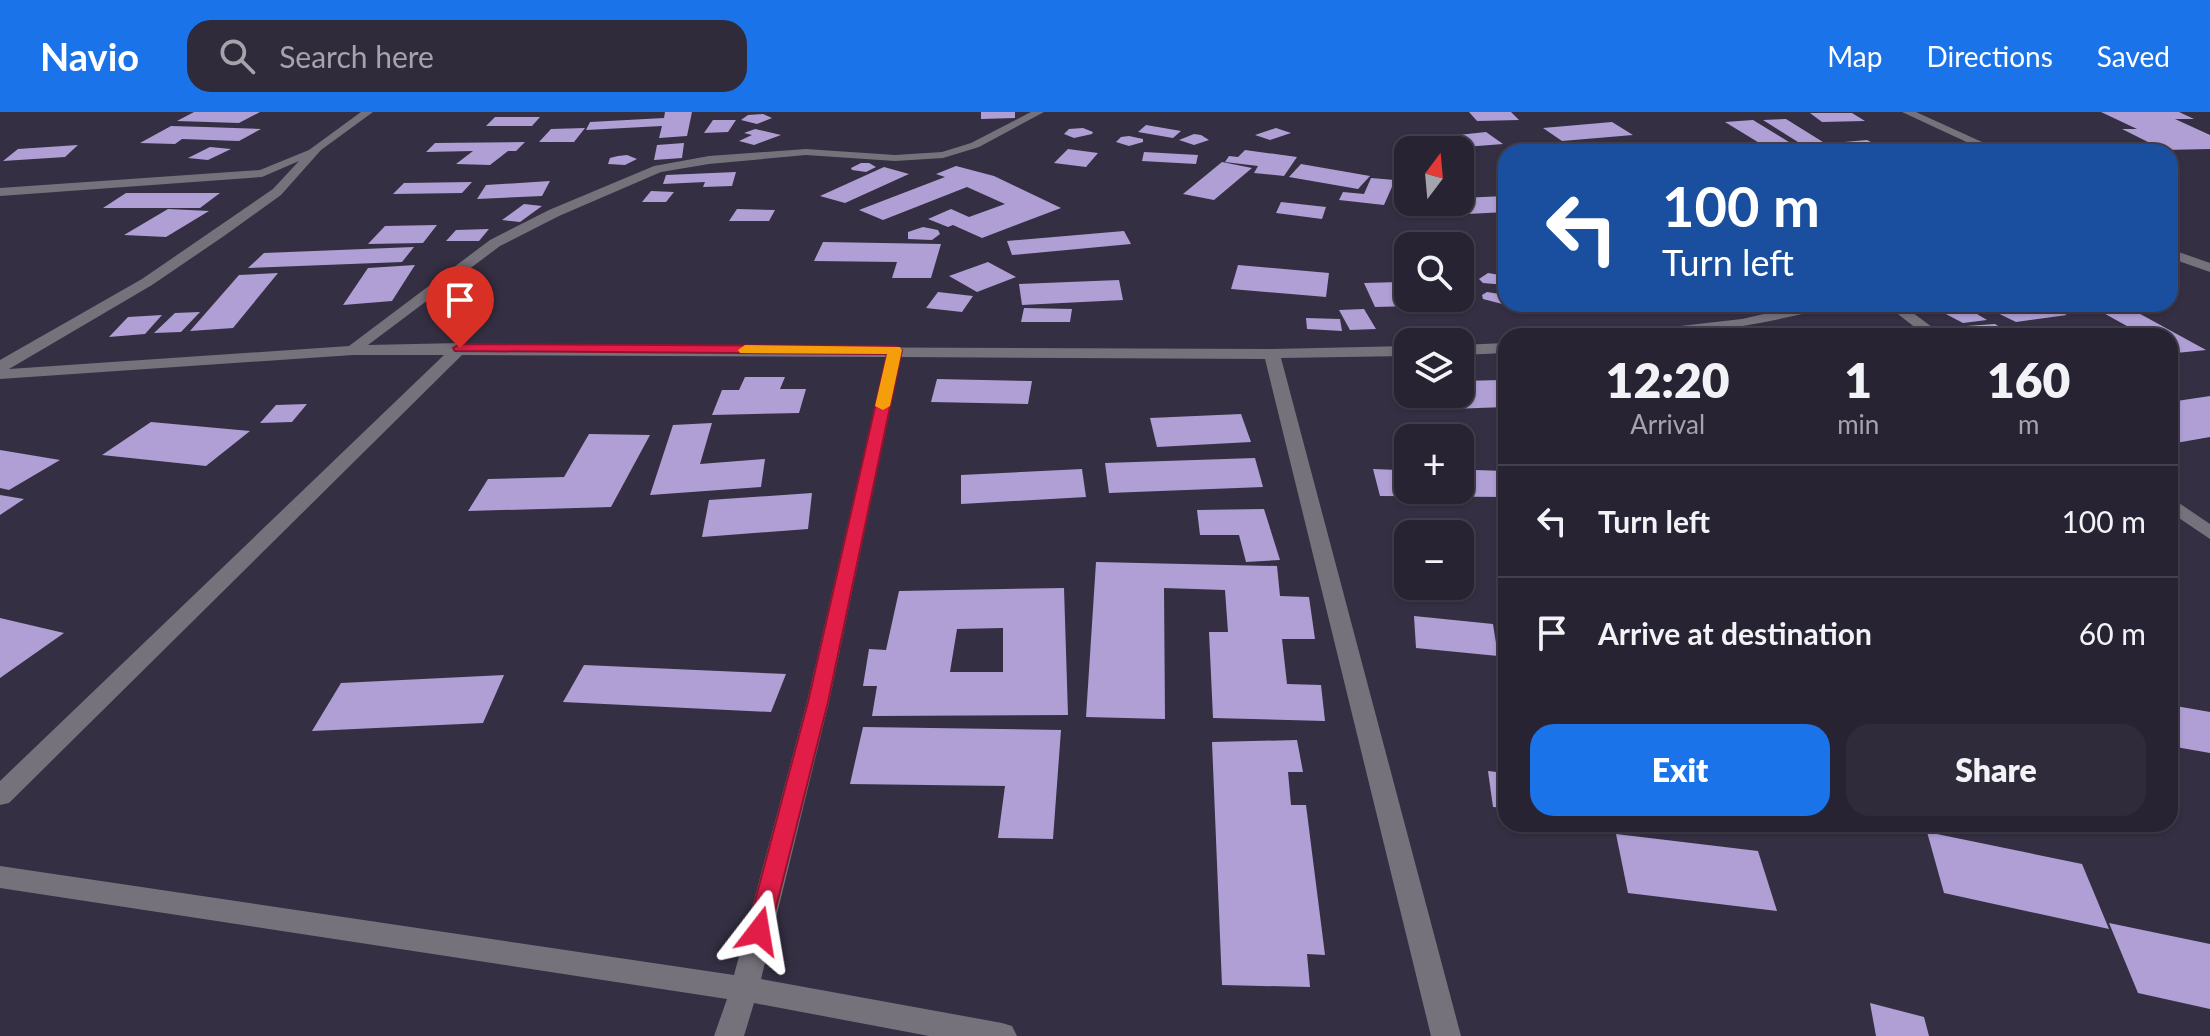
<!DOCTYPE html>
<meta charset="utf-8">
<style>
:root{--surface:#282332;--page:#302b3a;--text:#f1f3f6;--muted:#a5a4ac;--line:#44404d;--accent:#1a73e8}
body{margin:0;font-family:Lato,sans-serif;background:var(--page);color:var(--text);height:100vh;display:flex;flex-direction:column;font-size:30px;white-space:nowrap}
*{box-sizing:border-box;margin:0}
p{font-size:26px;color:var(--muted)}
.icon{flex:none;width:44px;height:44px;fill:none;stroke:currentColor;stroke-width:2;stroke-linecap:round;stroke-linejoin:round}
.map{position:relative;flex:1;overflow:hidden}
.drawer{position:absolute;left:1498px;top:216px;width:680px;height:504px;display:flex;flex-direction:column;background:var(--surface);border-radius:24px;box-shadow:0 2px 6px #0004,0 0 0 2px var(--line)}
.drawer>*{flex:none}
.banner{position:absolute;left:1498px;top:32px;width:680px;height:168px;border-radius:24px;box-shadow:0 2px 6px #0004,0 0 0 2px var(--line);background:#1a4fa0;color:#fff;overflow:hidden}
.needle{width:52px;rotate:16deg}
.fabs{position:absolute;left:1394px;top:24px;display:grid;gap:16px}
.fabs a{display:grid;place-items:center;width:80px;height:80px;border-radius:16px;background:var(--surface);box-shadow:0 2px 6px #0004,0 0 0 2px var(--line);font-size:40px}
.pin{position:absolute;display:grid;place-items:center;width:68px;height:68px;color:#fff;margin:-82px -34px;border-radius:50% 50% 50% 0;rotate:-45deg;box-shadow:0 0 8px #0007}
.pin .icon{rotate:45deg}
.me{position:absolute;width:88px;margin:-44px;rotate:14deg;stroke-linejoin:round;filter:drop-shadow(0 0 6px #0008)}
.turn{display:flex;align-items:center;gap:28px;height:168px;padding:0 32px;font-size:36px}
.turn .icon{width:104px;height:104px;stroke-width:2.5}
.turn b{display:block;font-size:56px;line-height:68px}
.eta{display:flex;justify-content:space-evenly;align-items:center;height:136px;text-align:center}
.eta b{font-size:48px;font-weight:800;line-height:56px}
.action{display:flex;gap:16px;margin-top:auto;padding:16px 32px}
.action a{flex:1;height:92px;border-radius:24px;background:var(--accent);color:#fff;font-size:32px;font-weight:800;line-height:92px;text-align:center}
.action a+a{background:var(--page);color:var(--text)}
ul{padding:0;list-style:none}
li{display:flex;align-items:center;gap:24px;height:112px;padding:0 32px;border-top:2px solid var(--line)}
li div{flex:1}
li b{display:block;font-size:30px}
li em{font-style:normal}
header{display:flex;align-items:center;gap:48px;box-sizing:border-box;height:112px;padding:0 40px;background:var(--accent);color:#fff}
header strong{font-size:38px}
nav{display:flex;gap:44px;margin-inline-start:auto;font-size:28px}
.search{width:560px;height:72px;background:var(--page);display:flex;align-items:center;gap:20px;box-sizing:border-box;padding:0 28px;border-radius:24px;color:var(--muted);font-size:30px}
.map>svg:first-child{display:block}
.building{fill:#b09fd5;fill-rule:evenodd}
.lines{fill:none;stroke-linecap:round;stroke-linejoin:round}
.minor{fill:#75727c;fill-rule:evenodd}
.route{fill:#e11d48;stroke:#92132f;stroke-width:2}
.slow{fill:#f59e0b}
</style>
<header>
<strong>Navio</strong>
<div class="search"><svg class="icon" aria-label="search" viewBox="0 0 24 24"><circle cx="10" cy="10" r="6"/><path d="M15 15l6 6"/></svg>Search here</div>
<nav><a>Map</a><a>Directions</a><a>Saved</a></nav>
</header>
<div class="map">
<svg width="2210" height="924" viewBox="0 0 2210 924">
<rect width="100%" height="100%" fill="#352f43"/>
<g class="building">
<path d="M194 0H260L239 11 177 9Z"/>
<path d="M665 0H692L687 24 659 26 662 14 586 18 590 10 664 6Z"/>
<path d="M981 0H1015V6L981 7Z"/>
<path d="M1469 0H1511L1519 8 1477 9Z"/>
<path d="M2101 0H2179L2194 7H2175L2210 23V37L2164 38 2122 17H2137Z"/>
<path d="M1810 1H1852L1865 9 1822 10Z"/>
<path d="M763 2 772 6 757 12 741 8 748 3Z"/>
<path d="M495 5H540L532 14H486Z"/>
<path d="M1786 7 1839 40H1814L1763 8Z"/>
<path d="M713 8H736L728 20 704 21Z"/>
<path d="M1753 8 1789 30 1767 32H1789L1799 40H1740L1732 33 1761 32 1725 10Z"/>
<path d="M1612 10 1633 23 1562 29 1543 16Z"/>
<path d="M1146 13 1181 19 1173 26 1138 20Z"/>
<path d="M171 14 205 15 261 17 239 29 182 27 175 32 140 31Z"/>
<path d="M585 16 574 30H539L551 17Z"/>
<path d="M1083 16 1093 20 1092 22 1074 26 1064 22 1069 17Z"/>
<path d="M1276 16 1291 21 1270 28 1255 23Z"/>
<path d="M755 17 781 23 754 33 739 29 752 23 744 21Z"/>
<path d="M1486 20 1503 32 1426 38 1412 28Z"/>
<path d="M1194 22 1201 23 1209 28 1194 33 1179 28Z"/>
<path d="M1129 24 1143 27V30L1129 34 1116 30 1121 25Z"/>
<path d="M1867 28 1883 36 1849 39 1833 31Z"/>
<path d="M525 30 516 39H508L490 53 456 52 473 39 426 40 435 31Z"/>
<path d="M684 31 682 46 654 48 657 33Z"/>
<path d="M78 33 65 45 3 49 18 37Z"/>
<path d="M210 35 231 37 208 48 188 46Z"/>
<path d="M1068 37 1098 41 1086 55 1054 51Z"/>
<path d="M1245 38 1297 45 1284 64 1254 61 1258 54 1225 50 1229 44 1238 45Z"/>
<path d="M1144 40 1198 43 1196 52 1142 49Z"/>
<path d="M618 44 627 43 637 47 625 53 608 52 610 46Z"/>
<path d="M1222 50 1252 56 1214 88 1183 82Z"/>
<path d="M861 51H869L876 55 866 60 852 58 851 56Z"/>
<path d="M1301 52 1370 64 1358 77 1289 65Z"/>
<path d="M956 54 994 64 1061 96 982 126 953 113 948 115 928 107 951 97 969 105 1005 92 967 75 883 108 859 98 945 65 936 62Z"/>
<path d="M884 55 909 62 845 91 820 84Z"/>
<path d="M736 60 732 74 703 75 705 70 663 72 666 63Z"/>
<path d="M1371 66 1395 68 1384 93 1339 88 1343 80 1364 82Z"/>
<path d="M550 69 542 84 477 87 486 73Z"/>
<path d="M472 70 462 81 393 82 404 71Z"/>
<path d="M651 79 674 80 666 90H642Z"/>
<path d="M126 81H220L200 96H103Z"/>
<path d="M1506 84V100L1467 102 1458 90 1460 86Z"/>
<path d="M1281 90 1326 95 1322 107 1276 101Z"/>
<path d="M524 92 542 94 520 110 502 108Z"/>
<path d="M168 97 209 99 166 125 124 123Z"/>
<path d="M737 97 775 98 769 109H729Z"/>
<path d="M437 113 423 131 368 132 385 114Z"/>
<path d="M923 115 938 118 940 122 932 128 908 127V120Z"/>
<path d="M489 117 479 129H446L456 118Z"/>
<path d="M1124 119 1131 132 1012 143 1007 129Z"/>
<path d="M823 130 941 132 931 166H892L897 150 814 149Z"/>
<path d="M414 135 402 150 248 156 264 141Z"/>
<path d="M988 150 1016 165 977 180 949 164Z"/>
<path d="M415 153 392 189 343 193 368 156Z"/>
<path d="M1238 153 1329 161 1326 185 1231 177Z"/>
<path d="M278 161 233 216 190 219 239 163Z"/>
<path d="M1488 161 1506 164V173L1483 171 1479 167Z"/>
<path d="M1119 168 1123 188 1022 193 1019 172Z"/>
<path d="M1400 170 1413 194 1375 195 1364 171Z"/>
<path d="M938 180 973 184 962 200 926 196Z"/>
<path d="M1487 180 1506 183V193L1483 187 1482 183Z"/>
<path d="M1607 192H1635L1637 202 1608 199Z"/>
<path d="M1979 192H2063L2050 196 2067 203 2016 210Z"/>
<path d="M2122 192 2206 238 2176 241 2170 238V224H2145L2089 193Z"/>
<path d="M1024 196 1072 197 1070 210H1021Z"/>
<path d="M1967 196 1987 208 1963 211 1942 200Z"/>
<path d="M1364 197 1376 217 1350 218 1339 198Z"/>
<path d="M200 200 181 220 154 221 175 201Z"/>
<path d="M162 203 145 222 109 225 128 205Z"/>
<path d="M1306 206 1340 207 1342 219 1307 217Z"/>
<path d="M1995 212 2014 224H1982L1966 214Z"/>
<path d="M745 265H785L780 277H806L799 301 712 303 722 278H739Z"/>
<path d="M937 267 1032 269 1028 292 931 290Z"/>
<path d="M1502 268 1506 274V295L1451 297 1443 282H1460V269Z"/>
<path d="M2210 284V325L2170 332V290Z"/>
<path d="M307 292 292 310 260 311 276 293Z"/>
<path d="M1241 302 1251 330 1157 335 1150 306Z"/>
<path d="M151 310 250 319 206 354 102 343Z"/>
<path d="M712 311 700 352 765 347 761 375 650 383 673 313Z"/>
<path d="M589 322 650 323 611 395 468 399 488 367 564 365Z"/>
<path d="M0 338 60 348 9 378 0 376Z"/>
<path d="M1255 346 1263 375 1109 381 1105 351Z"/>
<path d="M1460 347 1471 348 1475 358 1506 359V385L1380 384 1373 357 1398 358 1400 349 1408 350V378H1460Z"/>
<path d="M1082 357 1086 385 961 392V363Z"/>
<path d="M812 381 808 417 702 425 709 388Z"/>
<path d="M0 383 24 387 0 403Z"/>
<path d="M1264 397 1280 448 1246 450 1239 423H1200L1197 398Z"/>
<path d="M1096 450 1277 454 1280 484 1309 485 1315 527H1282L1287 572 1321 573 1325 609 1213 606 1209 520H1228L1225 478 1164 476 1165 607 1086 605Z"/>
<path d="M1064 476 1068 603 872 604 877 574H863L869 537 886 538 899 479ZM1003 516V560H950L957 517Z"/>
<path d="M1414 504 1493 512 1498 544 1416 536Z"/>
<path d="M0 506 64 521 0 566Z"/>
<path d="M584 553 786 562 771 600 563 590Z"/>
<path d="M504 563 483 611 312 619 341 571Z"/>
<path d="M2170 593 2210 600V641L2170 634Z"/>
<path d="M863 615 1061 618 1053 727 998 726 1005 674 850 672Z"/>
<path d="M1297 628 1303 660H1288L1291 693H1306L1325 843 1307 842 1310 875 1222 873 1212 630Z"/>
<path d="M1488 659 1506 661V696L1493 695Z"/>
<path d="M1927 720 2082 752 2109 817 1944 781Z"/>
<path d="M1616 722 1758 739 1777 799 1628 781Z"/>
<path d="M2109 811 2210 832V897L2138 881Z"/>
<path d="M1870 891 1924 905 1929 924H1876Z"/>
</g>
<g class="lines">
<g class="minor">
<path d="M361 0H373L321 38 281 83 224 124 152 173 9 257 349 234 490 128 549 98 654 54 709 44 806 37 895 43 942 40 971 31 1031 0H1044L979 35 943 46 895 49 806 43 709 52 661 60 559 104 500 134 368 233 460 231 466 234 1272 237 1408 234V244L1281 246 1461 924H1431L1265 247 901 245 829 590 761 867 1002 911 1012 914 1017 924H929L754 891 744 924H714L727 887 0 776V754L734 863 807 590 886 245 462 243 9 691 0 693V669L444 243H353L0 267V248L142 167 273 77 299 49 262 65 0 84V76L260 58 309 38Z"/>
<path d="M1902 0H1916L2004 40H1988Z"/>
<path d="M2170 137 2210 151V160L2170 146Z"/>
<path d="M1807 192H1833L1831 195C1764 212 1698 224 1628 224L1636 219 1742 207Z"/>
<path d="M1885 192H1901L1944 224H1926Z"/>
<path d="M1506 231V241L1460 243V233Z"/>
<path d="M2170 385 2210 412V427L2170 400Z"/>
</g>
</g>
<path class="route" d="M460 232 895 234 902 238 828 590 768 827 759 830 750 827 747 819 808 590 887 242 455 239 453 236Z"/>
<path class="slow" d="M745 233 900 235 902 238 890 294 883 298 875 294 887 242 740 241 738 238Z"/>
</svg>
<div class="fabs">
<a><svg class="needle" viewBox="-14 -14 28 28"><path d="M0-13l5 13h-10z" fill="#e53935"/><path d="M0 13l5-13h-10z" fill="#a5a4ac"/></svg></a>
<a><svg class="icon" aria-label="search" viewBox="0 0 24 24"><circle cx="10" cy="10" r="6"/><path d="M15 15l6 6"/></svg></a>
<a><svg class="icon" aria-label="layers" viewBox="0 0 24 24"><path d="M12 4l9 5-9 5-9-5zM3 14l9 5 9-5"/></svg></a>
<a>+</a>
<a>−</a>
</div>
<div class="pin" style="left:460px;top:236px;background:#d93025"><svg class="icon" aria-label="arrive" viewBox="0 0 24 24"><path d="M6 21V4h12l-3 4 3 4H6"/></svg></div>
<svg class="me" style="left:759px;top:819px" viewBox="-20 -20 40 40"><path d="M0-17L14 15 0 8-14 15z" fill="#e11d48" stroke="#fff" stroke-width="4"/></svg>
<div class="banner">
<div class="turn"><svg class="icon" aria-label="left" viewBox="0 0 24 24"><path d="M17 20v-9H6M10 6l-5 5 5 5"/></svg><div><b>100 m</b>Turn left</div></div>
</div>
<section class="drawer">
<div class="eta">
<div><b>12:20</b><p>Arrival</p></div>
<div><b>1</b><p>min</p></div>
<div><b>160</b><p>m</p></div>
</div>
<ul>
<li><svg class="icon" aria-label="left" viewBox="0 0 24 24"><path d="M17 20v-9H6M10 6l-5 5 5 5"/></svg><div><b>Turn left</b></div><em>100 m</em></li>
<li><svg class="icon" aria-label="arrive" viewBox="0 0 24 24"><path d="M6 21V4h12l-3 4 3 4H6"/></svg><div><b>Arrive at destination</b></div><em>60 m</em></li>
</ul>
<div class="action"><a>Exit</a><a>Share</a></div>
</section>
</div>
